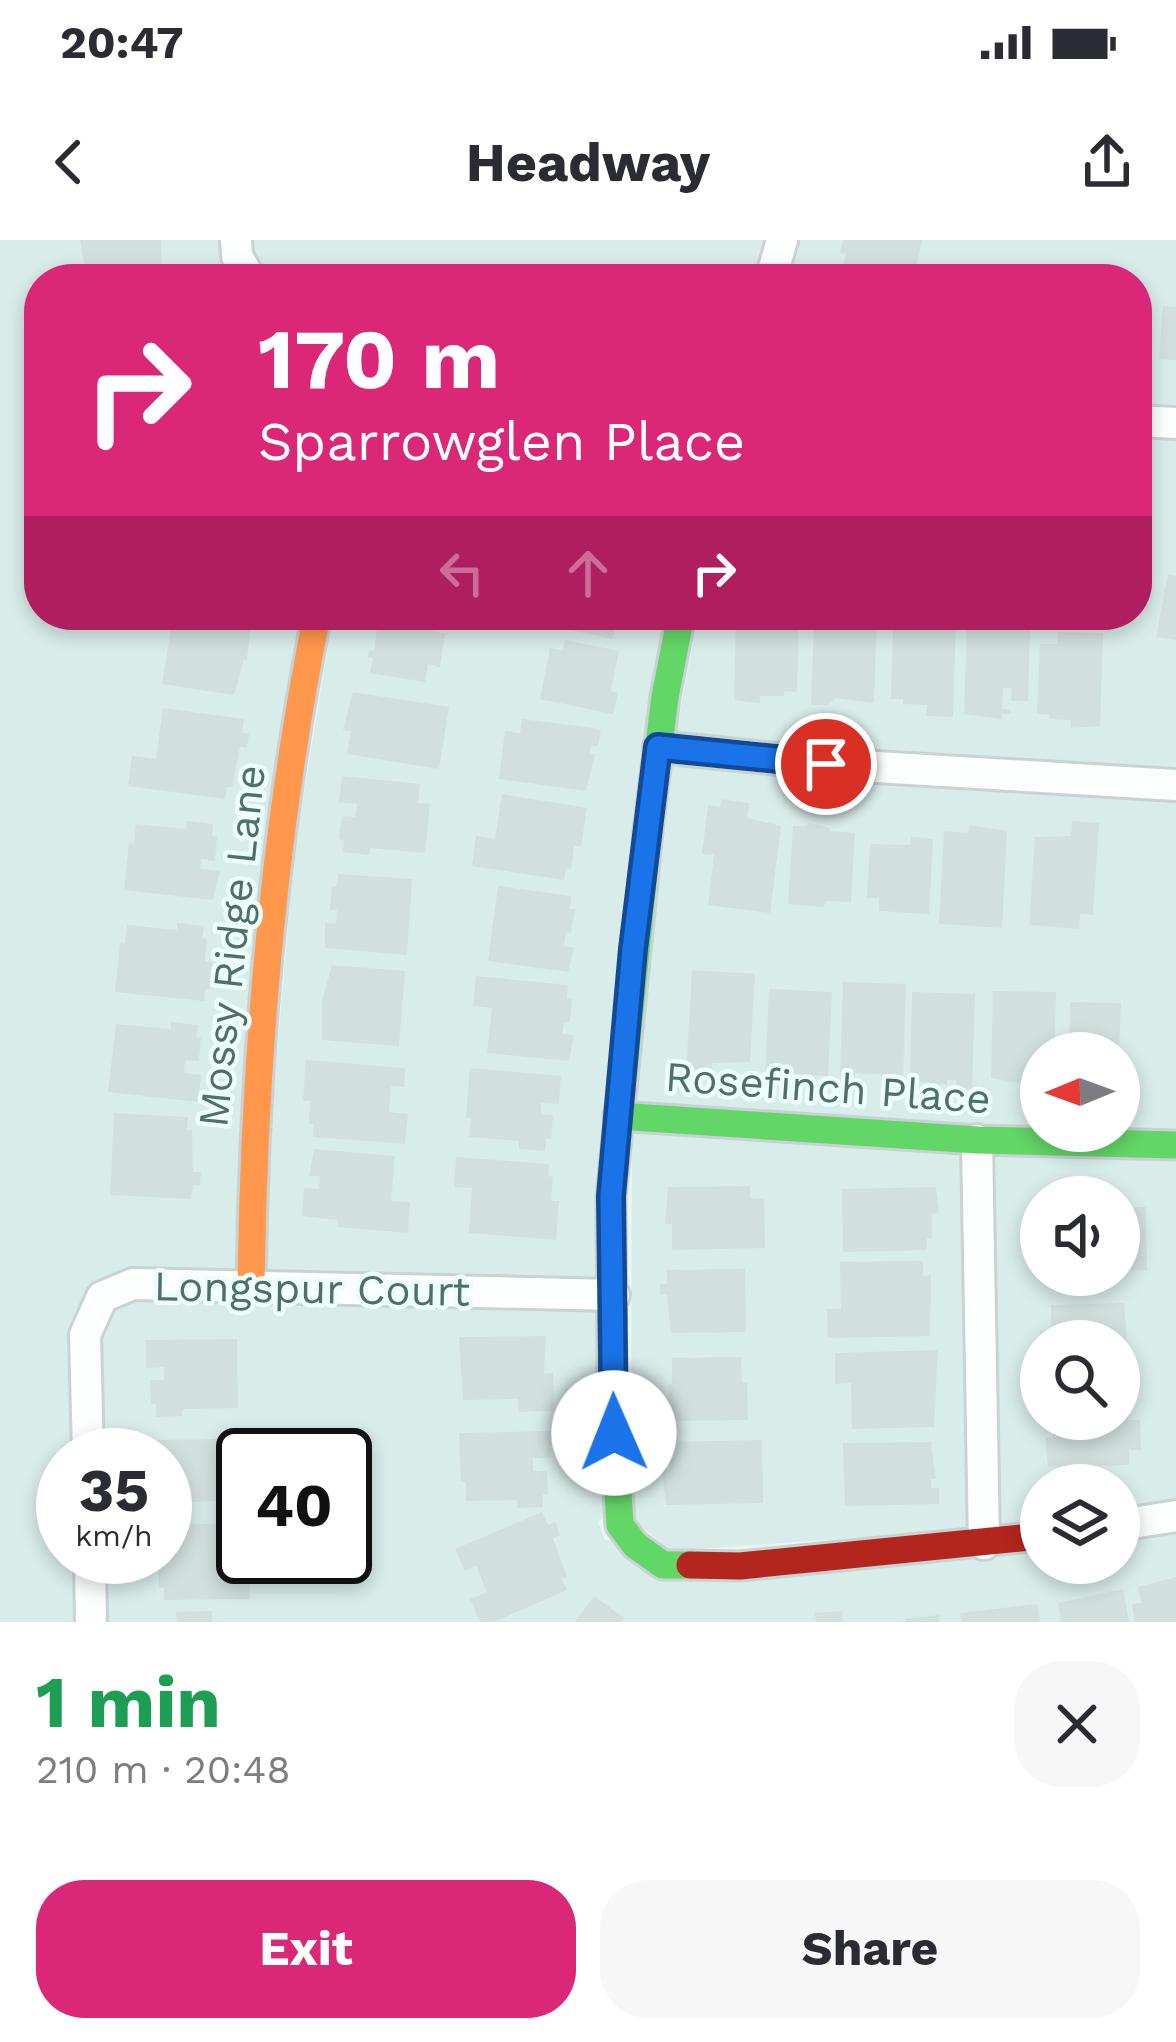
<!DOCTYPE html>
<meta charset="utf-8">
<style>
:root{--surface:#fff;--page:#f7f7f7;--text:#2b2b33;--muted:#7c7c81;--accent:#db2777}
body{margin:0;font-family:"Work Sans",sans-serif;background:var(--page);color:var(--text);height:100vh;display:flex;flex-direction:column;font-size:45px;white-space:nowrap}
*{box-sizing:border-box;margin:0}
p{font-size:39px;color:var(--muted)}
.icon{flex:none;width:66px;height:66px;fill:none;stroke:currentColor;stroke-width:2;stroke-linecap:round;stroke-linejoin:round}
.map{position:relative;height:1382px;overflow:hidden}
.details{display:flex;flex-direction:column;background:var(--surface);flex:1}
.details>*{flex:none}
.hud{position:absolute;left:24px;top:24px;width:1128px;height:366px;border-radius:48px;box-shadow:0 6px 18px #0003;background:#db2777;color:#fff;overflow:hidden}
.needle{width:78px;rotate:269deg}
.fabs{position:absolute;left:1020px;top:792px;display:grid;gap:24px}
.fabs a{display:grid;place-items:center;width:120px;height:120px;border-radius:50%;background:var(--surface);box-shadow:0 6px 18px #0003;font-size:60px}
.speed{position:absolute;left:36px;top:1188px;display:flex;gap:24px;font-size:60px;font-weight:700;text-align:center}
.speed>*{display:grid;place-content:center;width:156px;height:156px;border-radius:50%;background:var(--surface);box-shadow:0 6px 18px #0003;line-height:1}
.speed small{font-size:30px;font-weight:400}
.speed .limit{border:6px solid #111;border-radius:18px;background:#fff;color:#111}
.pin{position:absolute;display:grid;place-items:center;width:102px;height:102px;color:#fff;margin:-51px;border:6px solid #fff;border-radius:50%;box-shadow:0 3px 12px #0007}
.me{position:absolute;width:132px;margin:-66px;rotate:359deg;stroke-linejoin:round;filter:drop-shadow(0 0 9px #0008)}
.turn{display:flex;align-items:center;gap:42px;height:252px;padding:0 36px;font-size:54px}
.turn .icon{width:156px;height:156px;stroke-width:2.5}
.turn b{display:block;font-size:84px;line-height:102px}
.lanes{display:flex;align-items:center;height:114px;padding:0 36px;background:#0003;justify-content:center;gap:60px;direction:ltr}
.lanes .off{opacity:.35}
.round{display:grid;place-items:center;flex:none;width:126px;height:126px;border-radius:48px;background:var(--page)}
.head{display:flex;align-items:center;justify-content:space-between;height:204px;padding:0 36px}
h1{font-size:72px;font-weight:700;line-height:90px;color:#1e9e55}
.action{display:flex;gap:24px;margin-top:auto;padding:24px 36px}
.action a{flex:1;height:138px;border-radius:48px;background:var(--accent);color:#fff;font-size:48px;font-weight:700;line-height:138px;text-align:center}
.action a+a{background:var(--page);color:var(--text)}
.status{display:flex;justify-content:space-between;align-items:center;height:84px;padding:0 60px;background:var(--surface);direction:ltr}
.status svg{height:33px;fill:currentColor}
header{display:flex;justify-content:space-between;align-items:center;height:156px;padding:0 36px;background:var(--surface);font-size:54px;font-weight:700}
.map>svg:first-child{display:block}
.residential{fill:#d8ecea;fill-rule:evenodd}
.building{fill:#d2e0dd}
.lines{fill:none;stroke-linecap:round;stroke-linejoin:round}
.street-casing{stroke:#c8d3d2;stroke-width:36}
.fast-casing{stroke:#c7d2d1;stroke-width:33}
.slow-casing{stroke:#c7d2d1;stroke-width:33}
.jam-casing{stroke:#c7d2d1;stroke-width:33}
.street{stroke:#fcfefe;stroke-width:30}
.fast{stroke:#63d668;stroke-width:27}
.slow{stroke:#ff974d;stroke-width:27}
.jam{stroke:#b3261e;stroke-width:27}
.route-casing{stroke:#114b97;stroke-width:30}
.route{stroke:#1a73e8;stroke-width:21}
.labels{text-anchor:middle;stroke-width:9;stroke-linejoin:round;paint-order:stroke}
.street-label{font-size:42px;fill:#4f7066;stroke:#edfdfc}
</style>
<div class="status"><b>20:47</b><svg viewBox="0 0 49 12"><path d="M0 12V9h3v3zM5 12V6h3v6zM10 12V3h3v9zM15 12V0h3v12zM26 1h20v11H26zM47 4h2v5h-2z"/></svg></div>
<header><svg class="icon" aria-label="back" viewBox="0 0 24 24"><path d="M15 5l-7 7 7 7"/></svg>Headway<svg class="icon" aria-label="share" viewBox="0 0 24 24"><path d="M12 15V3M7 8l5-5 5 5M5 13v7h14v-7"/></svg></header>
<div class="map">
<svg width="1176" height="1382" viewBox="0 0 1176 1382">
<rect width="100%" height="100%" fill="#ebf5f5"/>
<g class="residential">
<path d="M0 0H220L222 21 232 39H39V375H300L235 1033 96 1044 87 1052 69 1095 72 1215H63V1317H74L75 1382H0Z"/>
<path d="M252 0H766L755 39H271L253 13Z"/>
<path d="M798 0H1176V169L1137 166V39H788Z"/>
<path d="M1137 195 1176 198V531L828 509 676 494 698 375H1137Z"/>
<path d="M333 375H665L598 1040 267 1033V935L294 614Z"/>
<path d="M673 523 825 537 1176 559V891H1119V813H1041V888L634 863Z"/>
<path d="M632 891 962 913 968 1290 669 1311 636 1281 631 1231Z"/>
<path d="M994 914 1176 919V1262L1119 1270V1245H1041V1281L1000 1287ZM1041 957H1119V1035H1041ZM1041 1101H1119V1179H1041Z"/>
<path d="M136 1059 598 1069 603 1278 598 1282 605 1300H612L625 1316 1041 1310V1323H1119V1299L1176 1290V1382H107L106 1317H165V1215H104L101 1097 115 1068ZM243 1215H345V1317H243Z"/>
</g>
<g class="building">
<path d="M80 0H161L162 37 87 39Z"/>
<path d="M843 0H922L916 27 929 30 927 39H900L843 27 846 14 840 13Z"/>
<path d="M1037 30 1087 33V39H1036Z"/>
<path d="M1137 51 1149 52 1144 117H1137Z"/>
<path d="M1163 66 1176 67V120L1159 119Z"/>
<path d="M1137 242 1146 243 1145 269H1137Z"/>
<path d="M1168 335 1176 336V400L1156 397Z"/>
<path d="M173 375H211L251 381 247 420H244L234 455 162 444Z"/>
<path d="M379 375 435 379 433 391 445 394 440 427 428 424 425 442 370 433 373 418 368 417 369 410 374 411Z"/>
<path d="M527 375H621L612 399 526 380Z"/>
<path d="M736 375H787V381H799L797 452 784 451V456H760V463L734 460Z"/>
<path d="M826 375H877L874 463 835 458 827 465H811L814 383H826Z"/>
<path d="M911 376 956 378 953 477 926 476 927 465 903 464V459H891L893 388 910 389Z"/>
<path d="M967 386 1030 388 1028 461H1011L1012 448H1003L1002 469 1011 470V474H1002V479L964 474Z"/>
<path d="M1058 392 1103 393 1100 486 1071 488V480L1050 479 1049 474H1037L1040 404H1057Z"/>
<path d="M565 400 619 411 611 451 618 453 613 474 540 459 550 408 563 411Z"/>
<path d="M353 452 449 467 439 529 347 514 351 491 343 490Z"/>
<path d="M163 468 244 479 242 493 249 494 247 508 240 507 232 547H227L225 559 128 546 132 516 156 519Z"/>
<path d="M522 479 601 489 598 506 591 505 590 513 595 514 586 551 499 539 505 491 520 493Z"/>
<path d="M342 536 420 544 418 563 430 564 425 613 370 608 369 615 343 612 344 600 339 599 342 576 355 577 357 564 339 562Z"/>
<path d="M502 554 587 568 581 607 574 606 571 629 566 628 564 640 472 626 476 596 495 599Z"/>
<path d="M721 559 749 563 747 578 781 586 770 673 708 665 714 615 702 614 708 565 720 567Z"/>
<path d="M187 581 213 584 212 596 217 597 215 621 201 619 200 629 220 631 213 660 124 650 129 602 134 604 136 584 186 589Z"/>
<path d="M1072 581 1099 583 1093 675 1080 674 1079 689 1029 685 1035 597 1071 596Z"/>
<path d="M808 583 830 588V591L855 593 851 662 825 661 824 667 788 664 793 586H807Z"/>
<path d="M969 585 1007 591 1002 688 939 684 944 591 968 593Z"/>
<path d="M911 597 933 599 929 674 879 671V658H867L870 604 910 605Z"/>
<path d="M338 634 412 639 407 715 325 708V683L336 684 337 670H330L332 646H337Z"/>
<path d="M498 646 571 656 570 669H575L571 693 566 692 564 706 574 708 568 732 488 721Z"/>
<path d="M177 683 204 686 202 698 207 699 205 721 212 722 210 749H205L204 761 115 752 120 703 125 704 127 685 177 690Z"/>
<path d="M332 725 405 731 399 806 322 800V761Z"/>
<path d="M692 730 755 734 750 822 712 823 711 838 686 836Z"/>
<path d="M476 736 568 745 567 758H572L570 782H564L562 794 574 795 569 821 487 813 492 768 473 766Z"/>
<path d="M843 742 906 744 903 836 855 833V839H840Z"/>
<path d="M769 749 832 752 828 836 804 835 803 841 788 840V847L779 846 780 839 765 838Z"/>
<path d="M993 751 1056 752 1054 813H1041V859H1026V844L991 838Z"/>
<path d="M912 752 975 754 972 849 956 848V840H947V845L910 840Z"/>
<path d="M1070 762 1121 763 1119 813H1069Z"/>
<path d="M171 782 198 785 196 797 201 798 199 821 185 820 184 833 201 835 198 862 108 852 116 784 171 789Z"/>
<path d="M306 820 405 828 404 847 391 846 389 872 408 874 405 904 313 897 314 884H309L310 861H303Z"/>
<path d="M470 828 561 836 559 864 541 863V874L553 875 551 899H546L545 911 519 909V901L469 897 471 878H466Z"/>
<path d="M114 873 188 877 187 890H192L193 932H201L200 946 193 945 191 959 110 955Z"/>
<path d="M314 909 395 916 391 961 410 962 408 993 338 987V980L302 976 304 948 319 949 320 936H309Z"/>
<path d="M456 917 549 924 548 936 553 937 551 961H559L556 1000 469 993 472 948 454 947Z"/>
<path d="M750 946V959L764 958 765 1008 672 1010V984H665L668 947Z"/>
<path d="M936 947 939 973 932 974V998H927V1010L843 1012 842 949Z"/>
<path d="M1146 967 1147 1030 1119 1031V968Z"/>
<path d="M923 1021V1036L931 1035 930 1096 828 1098 827 1069H841L840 1022Z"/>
<path d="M745 1029 746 1092 671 1093 667 1054H660V1044H667V1030Z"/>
<path d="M1124 1063 1129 1126H1119V1101H1040V1090H1051V1065Z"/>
<path d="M546 1096 544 1134 553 1133 555 1171 518 1172V1159L463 1160 459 1097Z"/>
<path d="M237 1099 238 1168 182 1169V1176L156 1177V1164H151L150 1140H164V1127L146 1128V1100Z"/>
<path d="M938 1110 934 1187 852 1189 851 1143 835 1144V1113Z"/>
<path d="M741 1117 742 1143H747L748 1180 669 1181V1166H664V1159H669L668 1144H672V1118Z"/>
<path d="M1119 1163H1128V1180H1140L1141 1210H1129V1225L1048 1227 1045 1198H1053V1179H1119Z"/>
<path d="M550 1191 551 1218H533V1231H547L548 1254H543V1267L517 1268V1260L466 1261V1242H461L459 1193Z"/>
<path d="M240 1199 238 1261 184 1262V1275H165V1215H153V1200Z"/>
<path d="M762 1200 763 1263 666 1265 662 1229H669V1202Z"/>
<path d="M931 1202 936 1239H931V1248H939V1264L845 1266 843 1203Z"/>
<path d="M542 1272 548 1285 555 1282 560 1295 553 1298 567 1337 562 1339 567 1350 494 1382H480L470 1359 487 1352 476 1326 465 1331 455 1309Z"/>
<path d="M243 1283 244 1333H249L250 1359 164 1360V1347L159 1348 158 1324 171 1323V1311H165V1285Z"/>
<path d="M1176 1337V1382H1135L1132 1364 1141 1363 1138 1347Z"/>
<path d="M1123 1349 1129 1382H1061L1058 1363Z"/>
<path d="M594 1356 624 1378 621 1382H575Z"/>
<path d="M1037 1364 1040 1382H962L960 1373Z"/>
<path d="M212 1371V1382H177L176 1372Z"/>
<path d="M842 1371 843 1382H816L815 1373Z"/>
<path d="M939 1375 940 1382H905V1379Z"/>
</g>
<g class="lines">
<g class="street-casing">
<g id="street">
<path d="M236 0 237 16 250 39"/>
<path d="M771 39 782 0"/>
<path d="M1137 181 1176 183"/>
<path d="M659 507 826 524 1176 545"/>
<path d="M977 900 984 1304"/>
<path d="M88 1215 85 1095 102 1057 133 1044 614 1055"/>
<path d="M1119 1285 1176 1276"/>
<path d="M90 1317 91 1382"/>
</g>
</g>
<g class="fast-casing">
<g id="fast">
<path d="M681 375 665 457 649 583 611 956 612 1155 620 1285 635 1305 663 1325H690"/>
<path d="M618 876 977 900 1176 905"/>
</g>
</g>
<g class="slow-casing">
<path id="slow" d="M251 1047C254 820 272 597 317 375"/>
</g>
<g class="jam-casing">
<path id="jam" d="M690 1325 740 1326 1041 1296"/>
</g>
<use href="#street" class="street"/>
<use href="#fast" class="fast"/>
<use href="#slow" class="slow"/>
<use href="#jam" class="jam"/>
</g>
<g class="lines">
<g class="route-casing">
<path id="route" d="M614 1193 611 956 633 709 658 507 826 524"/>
</g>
<use href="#route" class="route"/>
</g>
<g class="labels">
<g class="street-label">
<text transform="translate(231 706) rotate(-84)" y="15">Mossy Ridge Lane</text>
<text transform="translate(828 847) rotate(4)" y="15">Rosefinch Place</text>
<text transform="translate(312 1048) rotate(1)" y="15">Longspur Court</text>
</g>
</g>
</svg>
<div class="fabs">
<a><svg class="needle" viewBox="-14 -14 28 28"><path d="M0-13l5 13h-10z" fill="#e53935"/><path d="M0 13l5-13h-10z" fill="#7c7c81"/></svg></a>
<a><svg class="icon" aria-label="sound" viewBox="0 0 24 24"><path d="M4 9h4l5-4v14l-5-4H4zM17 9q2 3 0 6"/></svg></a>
<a><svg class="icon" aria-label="search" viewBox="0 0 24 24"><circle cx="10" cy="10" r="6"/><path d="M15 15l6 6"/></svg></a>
<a><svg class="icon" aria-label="layers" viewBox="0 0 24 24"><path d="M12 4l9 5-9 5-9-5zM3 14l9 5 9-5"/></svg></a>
</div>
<div class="speed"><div>35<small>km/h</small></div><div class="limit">40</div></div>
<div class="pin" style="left:826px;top:524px;background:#d93025"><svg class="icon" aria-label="arrive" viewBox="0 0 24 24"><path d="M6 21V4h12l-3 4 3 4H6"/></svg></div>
<svg class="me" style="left:614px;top:1193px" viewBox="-20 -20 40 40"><circle r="19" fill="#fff"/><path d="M0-13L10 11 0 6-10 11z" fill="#1a73e8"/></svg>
<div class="hud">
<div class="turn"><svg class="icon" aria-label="right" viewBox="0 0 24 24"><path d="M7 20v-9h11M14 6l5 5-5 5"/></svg><div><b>170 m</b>Sparrowglen Place</div></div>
<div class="lanes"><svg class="icon off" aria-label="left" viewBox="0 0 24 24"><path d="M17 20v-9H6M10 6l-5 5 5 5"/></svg><svg class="icon off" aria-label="ahead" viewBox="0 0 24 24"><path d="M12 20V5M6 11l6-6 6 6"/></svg><svg class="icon" aria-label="right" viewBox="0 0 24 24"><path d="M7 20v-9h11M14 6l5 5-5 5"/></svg></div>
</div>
</div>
<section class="details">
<div class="head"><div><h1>1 min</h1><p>210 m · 20:48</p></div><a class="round"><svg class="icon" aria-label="close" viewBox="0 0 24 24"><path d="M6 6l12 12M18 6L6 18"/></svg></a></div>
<div class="action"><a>Exit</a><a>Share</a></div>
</section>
